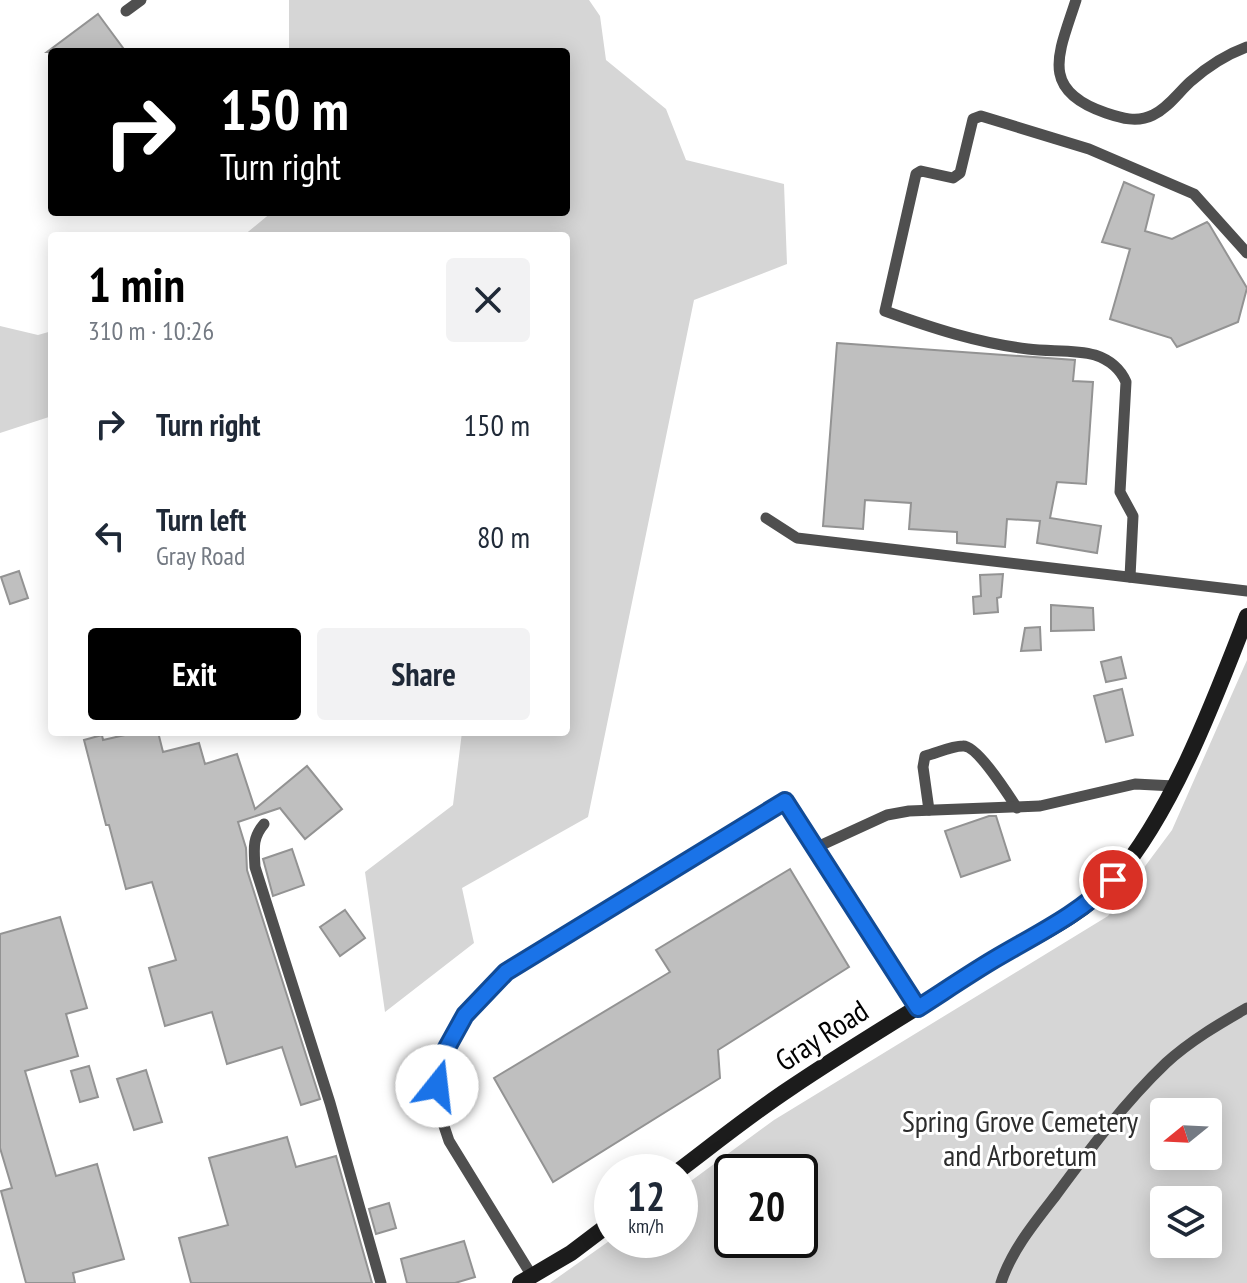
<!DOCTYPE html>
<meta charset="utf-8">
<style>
:root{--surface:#fff;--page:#f2f2f3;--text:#1f2937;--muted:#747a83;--accent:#000}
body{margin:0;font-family:"PT Sans Narrow",sans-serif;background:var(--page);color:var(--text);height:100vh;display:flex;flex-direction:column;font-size:30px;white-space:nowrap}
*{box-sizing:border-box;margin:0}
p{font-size:26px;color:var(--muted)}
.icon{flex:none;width:44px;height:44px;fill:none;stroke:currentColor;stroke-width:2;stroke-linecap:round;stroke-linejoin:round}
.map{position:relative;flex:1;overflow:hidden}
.drawer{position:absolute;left:48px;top:232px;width:522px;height:504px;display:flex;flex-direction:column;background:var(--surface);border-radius:8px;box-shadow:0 4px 20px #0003}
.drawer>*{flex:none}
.banner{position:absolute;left:48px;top:48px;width:522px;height:168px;border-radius:8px;box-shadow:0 4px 20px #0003;background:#000;color:#fff;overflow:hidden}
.needle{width:52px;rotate:252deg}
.fabs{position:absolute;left:1150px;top:1098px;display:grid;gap:16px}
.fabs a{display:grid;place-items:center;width:72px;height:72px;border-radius:8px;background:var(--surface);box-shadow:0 4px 20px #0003;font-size:40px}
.speed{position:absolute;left:594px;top:1154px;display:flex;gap:16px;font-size:40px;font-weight:700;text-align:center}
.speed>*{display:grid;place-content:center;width:104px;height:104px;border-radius:50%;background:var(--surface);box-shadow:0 4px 20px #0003;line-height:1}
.speed small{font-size:20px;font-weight:400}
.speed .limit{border:4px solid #111;border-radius:12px;background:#fff;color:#111}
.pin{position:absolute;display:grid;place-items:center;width:68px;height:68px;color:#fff;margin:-34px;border:4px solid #fff;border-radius:50%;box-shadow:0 2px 8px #0007}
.me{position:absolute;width:88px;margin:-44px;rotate:16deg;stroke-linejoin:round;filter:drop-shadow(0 0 6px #0008)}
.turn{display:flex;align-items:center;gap:28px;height:168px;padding:0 40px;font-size:36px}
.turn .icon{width:104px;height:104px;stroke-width:2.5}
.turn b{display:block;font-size:56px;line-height:68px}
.round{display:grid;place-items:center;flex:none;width:84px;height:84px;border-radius:8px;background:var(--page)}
.headline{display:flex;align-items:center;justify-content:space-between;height:136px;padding:0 40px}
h1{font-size:48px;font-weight:600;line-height:60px;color:var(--accent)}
.button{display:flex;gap:16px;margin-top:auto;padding:16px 40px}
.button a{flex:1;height:92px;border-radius:8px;background:var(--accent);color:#fff;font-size:32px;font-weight:600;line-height:92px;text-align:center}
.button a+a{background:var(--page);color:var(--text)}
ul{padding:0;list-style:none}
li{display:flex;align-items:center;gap:24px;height:112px;padding:0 40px}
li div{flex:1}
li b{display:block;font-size:30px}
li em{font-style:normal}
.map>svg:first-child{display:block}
.green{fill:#d6d6d6;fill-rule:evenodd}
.building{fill:#bfbfbf;stroke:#939393;stroke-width:2}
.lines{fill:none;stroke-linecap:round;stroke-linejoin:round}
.lane{stroke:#4f4f4f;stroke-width:11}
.secondary{stroke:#1c1c1c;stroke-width:16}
.route-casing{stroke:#114b97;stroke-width:20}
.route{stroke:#1a73e8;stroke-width:14}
.labels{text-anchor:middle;stroke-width:6;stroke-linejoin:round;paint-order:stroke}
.street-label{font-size:30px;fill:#000;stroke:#fff}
.park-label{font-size:30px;fill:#2d2d2d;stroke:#fff}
</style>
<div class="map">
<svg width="1247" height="1283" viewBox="0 0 1247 1283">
<rect width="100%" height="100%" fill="#fff"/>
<g class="green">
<path d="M289 0H589L600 16 606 60 666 109 686 160 784 184 787 264 694 300 588 817 462 888 474 943 385 1012 365 872 453 805 462 732H566V236H243L272 212H566V52H289Z"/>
<path d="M0 326 38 335 52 331V416L0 433Z"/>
<path d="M1247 660V1283H550L612 1239 680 1240V1189L774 1120 1108 916 1172 830ZM1164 1112H1208V1156H1164ZM732 1172H800V1240H732ZM1164 1200H1208V1244H1164Z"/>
</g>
<g class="building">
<path d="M98 14 126 52H47Z"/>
<path d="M1124 182 1154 195 1145 231 1172 239 1207 222 1209 224 1247 288 1238 322 1177 347 1171 338 1110 319 1130 249 1102 242Z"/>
<path d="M837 343 1075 360 1073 381 1093 382 1086 484 1057 482 1050 518 1101 526 1097 553 1037 543 1040 521 1007 519 1005 547 957 543V532L909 529 911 503 865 500 863 529 823 526Z"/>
<path d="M19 571 28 598 10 604 1 577Z"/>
<path d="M1003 574 1001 597 997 598 998 612 974 614 973 597 981 596 980 575Z"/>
<path d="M1051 605 1093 608 1094 630 1051 631Z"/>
<path d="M1040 627 1041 650 1021 651 1025 628Z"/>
<path d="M1121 657 1126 678 1106 682 1101 662Z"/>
<path d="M1122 689 1133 735 1106 742 1094 696Z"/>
<path d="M138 732H158L163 752 199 743 205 764 237 754 255 809 307 766 342 809 305 839 280 808 238 822 246 848 247 870 320 1099 301 1105 282 1047 227 1064 212 1012 165 1026 149 968 176 960 152 882 126 889 109 825H106L84 740 102 735 103 740Z"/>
<path d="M989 816H996L1010 860 961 877 945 831Z"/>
<path d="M292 849 304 885 273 896 263 859Z"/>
<path d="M790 869 849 967 718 1050 720 1078 553 1182 494 1078 670 972 656 950Z"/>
<path d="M345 910 365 938 340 956 320 927Z"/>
<path d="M60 917 87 1008 66 1014 78 1056 25 1071 56 1176 97 1164 124 1259 73 1273 75 1283H26L1 1191 12 1188 0 1148V934Z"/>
<path d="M89 1066 98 1097 80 1102 71 1071Z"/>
<path d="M146 1070 162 1122 134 1130 117 1079Z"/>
<path d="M287 1137 296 1167 336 1156 372 1283H191L179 1238 228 1225 209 1158Z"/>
<path d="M389 1203 396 1228 376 1234 369 1209Z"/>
<path d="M464 1241 475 1277 455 1283H407L401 1259Z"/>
</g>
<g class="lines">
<g class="lane">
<path d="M1076 0C1059 53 1038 90 1106 113 1121 118 1137 123 1153 115 1168 108 1178 93 1190 82 1207 67 1225 55 1247 47"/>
<path d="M126 11 141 0"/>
<path d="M766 518 797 538 1247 591"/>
<path d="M1130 577 1133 516 1120 492 1126 382C1120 368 1110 360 1095 355 1074 349 1049 352 1028 349 978 343 932 328 885 311L916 174 921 171 953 178 960 173 973 119 981 116 1089 149 1194 194 1247 253"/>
<path d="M929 810 923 767 925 756C937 753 951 746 963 746 977 745 1009 796 1017 808"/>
<path d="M264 824C252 838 254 849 255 867L330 1103 381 1283"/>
<path d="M815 848 887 815 909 811 1040 806 1135 784 1174 786"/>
<path d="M532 1276 449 1141 441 1117 437 1086 444 1053 465 1015 506 972 785 801 918 1008"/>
<path d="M1001 1283C1011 1251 1035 1222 1056 1195 1090 1149 1125 1102 1166 1063 1190 1041 1219 1024 1247 1008"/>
</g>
<g class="secondary">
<path d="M677 1172C714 1144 750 1115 789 1089 851 1047 915 1009 978 970 1023 941 1078 921 1114 880 1173 811 1214 701 1247 616"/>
<path d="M520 1283 571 1253 612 1222"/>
</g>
</g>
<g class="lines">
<g class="route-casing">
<path id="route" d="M437 1086 444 1053 465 1015 506 972 785 801 918 1008C943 992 968 975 993 960 1035 935 1078 915 1113 880"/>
</g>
<use href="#route" class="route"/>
</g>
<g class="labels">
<g class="street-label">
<text transform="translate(822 1036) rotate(-33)" y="10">Gray Road</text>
</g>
<g class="park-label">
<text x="1020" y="1132">Spring Grove Cemetery<tspan x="1020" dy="34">and Arboretum</tspan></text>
</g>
</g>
</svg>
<div class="fabs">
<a><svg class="needle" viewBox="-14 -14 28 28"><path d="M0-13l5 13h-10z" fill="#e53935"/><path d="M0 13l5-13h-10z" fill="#747a83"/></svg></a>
<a><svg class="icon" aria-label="layers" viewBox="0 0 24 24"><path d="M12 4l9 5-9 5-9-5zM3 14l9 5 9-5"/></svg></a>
</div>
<div class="speed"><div>12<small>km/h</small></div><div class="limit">20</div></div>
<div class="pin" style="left:1113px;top:880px;background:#d93025"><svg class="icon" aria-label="arrive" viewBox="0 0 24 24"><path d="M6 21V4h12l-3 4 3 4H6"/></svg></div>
<svg class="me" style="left:437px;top:1086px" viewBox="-20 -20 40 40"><circle r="19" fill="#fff"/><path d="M0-13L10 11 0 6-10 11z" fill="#1a73e8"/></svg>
<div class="banner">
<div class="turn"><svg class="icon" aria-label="right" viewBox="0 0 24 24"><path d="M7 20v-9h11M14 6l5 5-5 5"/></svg><div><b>150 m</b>Turn right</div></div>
</div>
<section class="drawer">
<div class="headline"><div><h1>1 min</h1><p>310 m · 10:26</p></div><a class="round"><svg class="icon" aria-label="close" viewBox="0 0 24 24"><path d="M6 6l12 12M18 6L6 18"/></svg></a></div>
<ul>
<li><svg class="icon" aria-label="right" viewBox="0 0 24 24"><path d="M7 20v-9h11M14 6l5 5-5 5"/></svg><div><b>Turn right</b></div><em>150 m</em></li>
<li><svg class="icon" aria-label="left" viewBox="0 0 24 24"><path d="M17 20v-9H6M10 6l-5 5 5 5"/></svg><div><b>Turn left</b><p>Gray Road</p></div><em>80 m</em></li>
</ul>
<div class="button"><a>Exit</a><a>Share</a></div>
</section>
</div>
